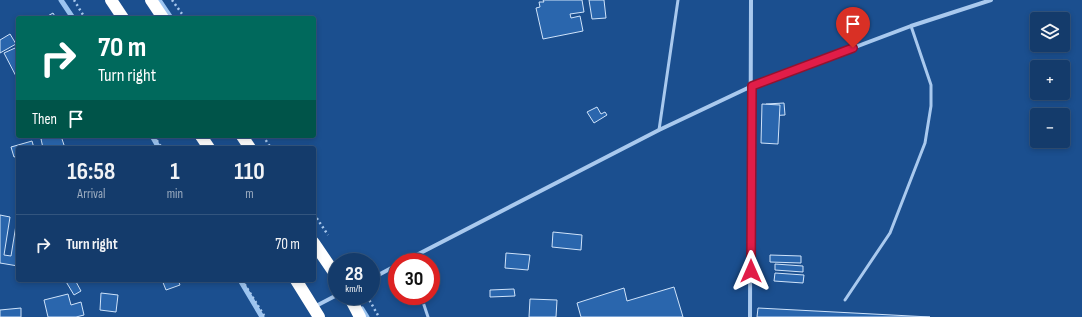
<!DOCTYPE html>
<meta charset="utf-8">
<style>
:root{--surface:#143b6b;--page:#214673;--text:#f1f3f6;--muted:#9dadc1;--line:#33557e}
body{margin:0;font-family:"Sofia Sans Condensed",sans-serif;background:var(--page);color:var(--text);height:100vh;display:flex;flex-direction:column;font-size:15px;white-space:nowrap}
*{box-sizing:border-box;margin:0}
p{font-size:13px;color:var(--muted)}
.icon{flex:none;width:22px;height:22px;fill:none;stroke:currentColor;stroke-width:2;stroke-linecap:round;stroke-linejoin:round}
.map{position:relative;flex:1;overflow:hidden}
.drawer{position:absolute;left:16px;top:146px;width:300px;height:136px;display:flex;flex-direction:column;background:var(--surface);border-radius:4px;box-shadow:0 2px 6px #0003,0 0 0 1px var(--line)}
.drawer>*{flex:none}
.guide{position:absolute;left:16px;top:16px;width:300px;height:122px;border-radius:4px;box-shadow:0 2px 6px #0003,0 0 0 1px var(--line);background:#00695c;color:#fff;overflow:hidden}
.fabs{position:absolute;left:1030px;top:12px;display:grid;gap:8px}
.fabs a{display:grid;place-items:center;width:40px;height:40px;border-radius:4px;background:var(--surface);box-shadow:0 2px 6px #0003,0 0 0 1px var(--line);font-size:20px}
.speed{position:absolute;left:328px;top:253px;display:flex;gap:8px;font-size:20px;font-weight:700;text-align:center}
.speed>*{display:grid;place-content:center;width:52px;height:52px;border-radius:50%;background:var(--surface);box-shadow:0 2px 6px #0003,0 0 0 1px var(--line);line-height:1}
.speed small{font-size:10px;font-weight:400}
.speed .limit{border:6px solid #d22;background:#fff;color:#111}
.pin{position:absolute;display:grid;place-items:center;width:34px;height:34px;color:#fff;margin:-41px -17px;border-radius:50% 50% 50% 0;rotate:-45deg;box-shadow:0 0 4px #0007}
.pin .icon{rotate:45deg}
.me{position:absolute;width:44px;margin:-22px;rotate:0deg;stroke-linejoin:round;filter:drop-shadow(0 0 3px #0008)}
.turn{display:flex;align-items:center;gap:14px;height:84px;padding:0 16px;font-size:18px}
.turn .icon{width:52px;height:52px;stroke-width:2.5}
.turn b{display:block;font-size:28px;line-height:34px}
.then{display:flex;align-items:center;height:38px;padding:0 16px;background:#0003;gap:8px;font-size:15px}
.eta{display:flex;justify-content:space-evenly;align-items:center;height:68px;text-align:center}
.eta b{font-size:24px;font-weight:700;line-height:28px}
ul{padding:0;list-style:none}
li{display:flex;align-items:center;gap:12px;height:60px;padding:0 16px;border-top:1px solid var(--line)}
li div{flex:1}
li b{display:block;font-size:15px}
li em{font-style:normal}
.map>svg:first-child{display:block}
.lines{fill:none;stroke-linecap:round;stroke-linejoin:round}
.stream{stroke:#9cc4f0;stroke-width:5}
.building{fill:#2a66ad;stroke:#cfe3fa}
.path{stroke:#a9c9ee;stroke-width:2.5;stroke-dasharray:2 3;stroke-linecap:butt}
.lane{stroke:#a9c9ee;stroke-width:3}
.street{stroke:#a9c9ee;stroke-width:4}
.highway{stroke:#fff;stroke-width:12}
.route-casing{stroke:#92132f;stroke-width:10}
.route{stroke:#e11d48;stroke-width:7}
</style>
<div class="map">
<svg width="1082" height="317" viewBox="0 0 1082 317">
<rect width="100%" height="100%" fill="#1b4f8f"/>
<g class="lines">
<g class="stream">
<path d="M61 0 73 18"/>
<path d="M159 0 171 18"/>
<path d="M152 136 159 148"/>
<path d="M240 280 262 317"/>
<path d="M362 309 367 317"/>
</g>
</g>
<g class="building">
<path d="M543 0H582L584 12 570 14 571 18 580 16 583 31 543 39 536 8 540 7 539 2H544Z"/>
<path d="M589 0H604L606 18 592 19Z"/>
<path d="M53 13 56 18H44Z"/>
<path d="M10 34 16 44 0 53V40Z"/>
<path d="M15 48 18 53V80L4 53Z"/>
<path d="M784 103 785 115 766 116V104Z"/>
<path d="M762 104 780 105 778 144 761 143Z"/>
<path d="M597 107 601 114 605 112 607 115 594 123 587 112Z"/>
<path d="M50 136H61L65 148H43L41 139Z"/>
<path d="M32 141 34 148H18V156L14 157 11 147Z"/>
<path d="M0 215 10 217 4 255 11 256 16 225 18 226V266L0 263Z"/>
<path d="M553 232 582 235 581 250 552 247Z"/>
<path d="M506 253 530 255 528 270 505 268Z"/>
<path d="M770 255 801 256V263L770 262Z"/>
<path d="M775 264 803 266V272L775 270Z"/>
<path d="M775 273 804 275 803 283 774 281Z"/>
<path d="M65 280H75L81 291 74 295Z"/>
<path d="M162 280H178L180 285 166 290Z"/>
<path d="M674 287 683 317H581L577 303 624 288 627 301Z"/>
<path d="M514 289 515 296 490 297V290Z"/>
<path d="M101 293 118 295 116 312 100 310Z"/>
<path d="M68 294 71 305 81 302 84 315 76 317H48L44 300Z"/>
<path d="M530 299 557 300 556 317H529Z"/>
<path d="M21 308V317H0V310Z"/>
<path d="M758 308 930 317H757Z"/>
</g>
<g class="lines">
<g class="path">
<path d="M74 0 85 18"/>
<path d="M172 0 185 18"/>
<path d="M154 136 162 148"/>
<path d="M263 136 271 148"/>
<path d="M314 214 328 235"/>
<path d="M242 280 265 317"/>
<path d="M367 296 379 317"/>
</g>
<g class="lane">
<path d="M659 130 678 0"/>
<path d="M421 296 428 317"/>
<path d="M845 300 890 233 925 143 931 106V85L911 26"/>
</g>
<g class="street">
<path d="M403 262 659 130 752 86 911 26 991 0"/>
<path d="M371 279 397 265"/>
<path d="M314 307 337 295"/>
<path d="M750 317 751 0"/>
</g>
<g class="highway">
<path d="M111 0 123 18"/>
<path d="M151 0 163 18"/>
<path d="M201 136 209 148"/>
<path d="M242 136 250 148"/>
<path d="M314 243 337 277"/>
<path d="M296 280 319 317"/>
<path d="M349 296 360 317"/>
</g>
</g>
<g class="lines">
<g class="route-casing">
<path id="route" d="M751 271 752 86 853 48"/>
</g>
<use href="#route" class="route"/>
</g>
</svg>
<div class="fabs">
<a><svg class="icon" aria-label="layers" viewBox="0 0 24 24"><path d="M12 4l9 5-9 5-9-5zM3 14l9 5 9-5"/></svg></a>
<a>+</a>
<a>−</a>
</div>
<div class="speed"><div>28<small>km/h</small></div><div class="limit">30</div></div>
<div class="pin" style="left:853px;top:48px;background:#d93025"><svg class="icon" aria-label="arrive" viewBox="0 0 24 24"><path d="M6 21V4h12l-3 4 3 4H6"/></svg></div>
<svg class="me" style="left:751px;top:271px" viewBox="-20 -20 40 40"><path d="M0-17L14 15 0 8-14 15z" fill="#e11d48" stroke="#fff" stroke-width="4"/></svg>
<div class="guide">
<div class="turn"><svg class="icon" aria-label="right" viewBox="0 0 24 24"><path d="M7 20v-9h11M14 6l5 5-5 5"/></svg><div><b>70 m</b>Turn right</div></div>
<div class="then">Then<svg class="icon" aria-label="arrive" viewBox="0 0 24 24"><path d="M6 21V4h12l-3 4 3 4H6"/></svg></div>
</div>
<section class="drawer">
<div class="eta">
<div><b>16:58</b><p>Arrival</p></div>
<div><b>1</b><p>min</p></div>
<div><b>110</b><p>m</p></div>
</div>
<ul>
<li><svg class="icon" aria-label="right" viewBox="0 0 24 24"><path d="M7 20v-9h11M14 6l5 5-5 5"/></svg><div><b>Turn right</b></div><em>70 m</em></li>
</ul>
</section>
</div>
